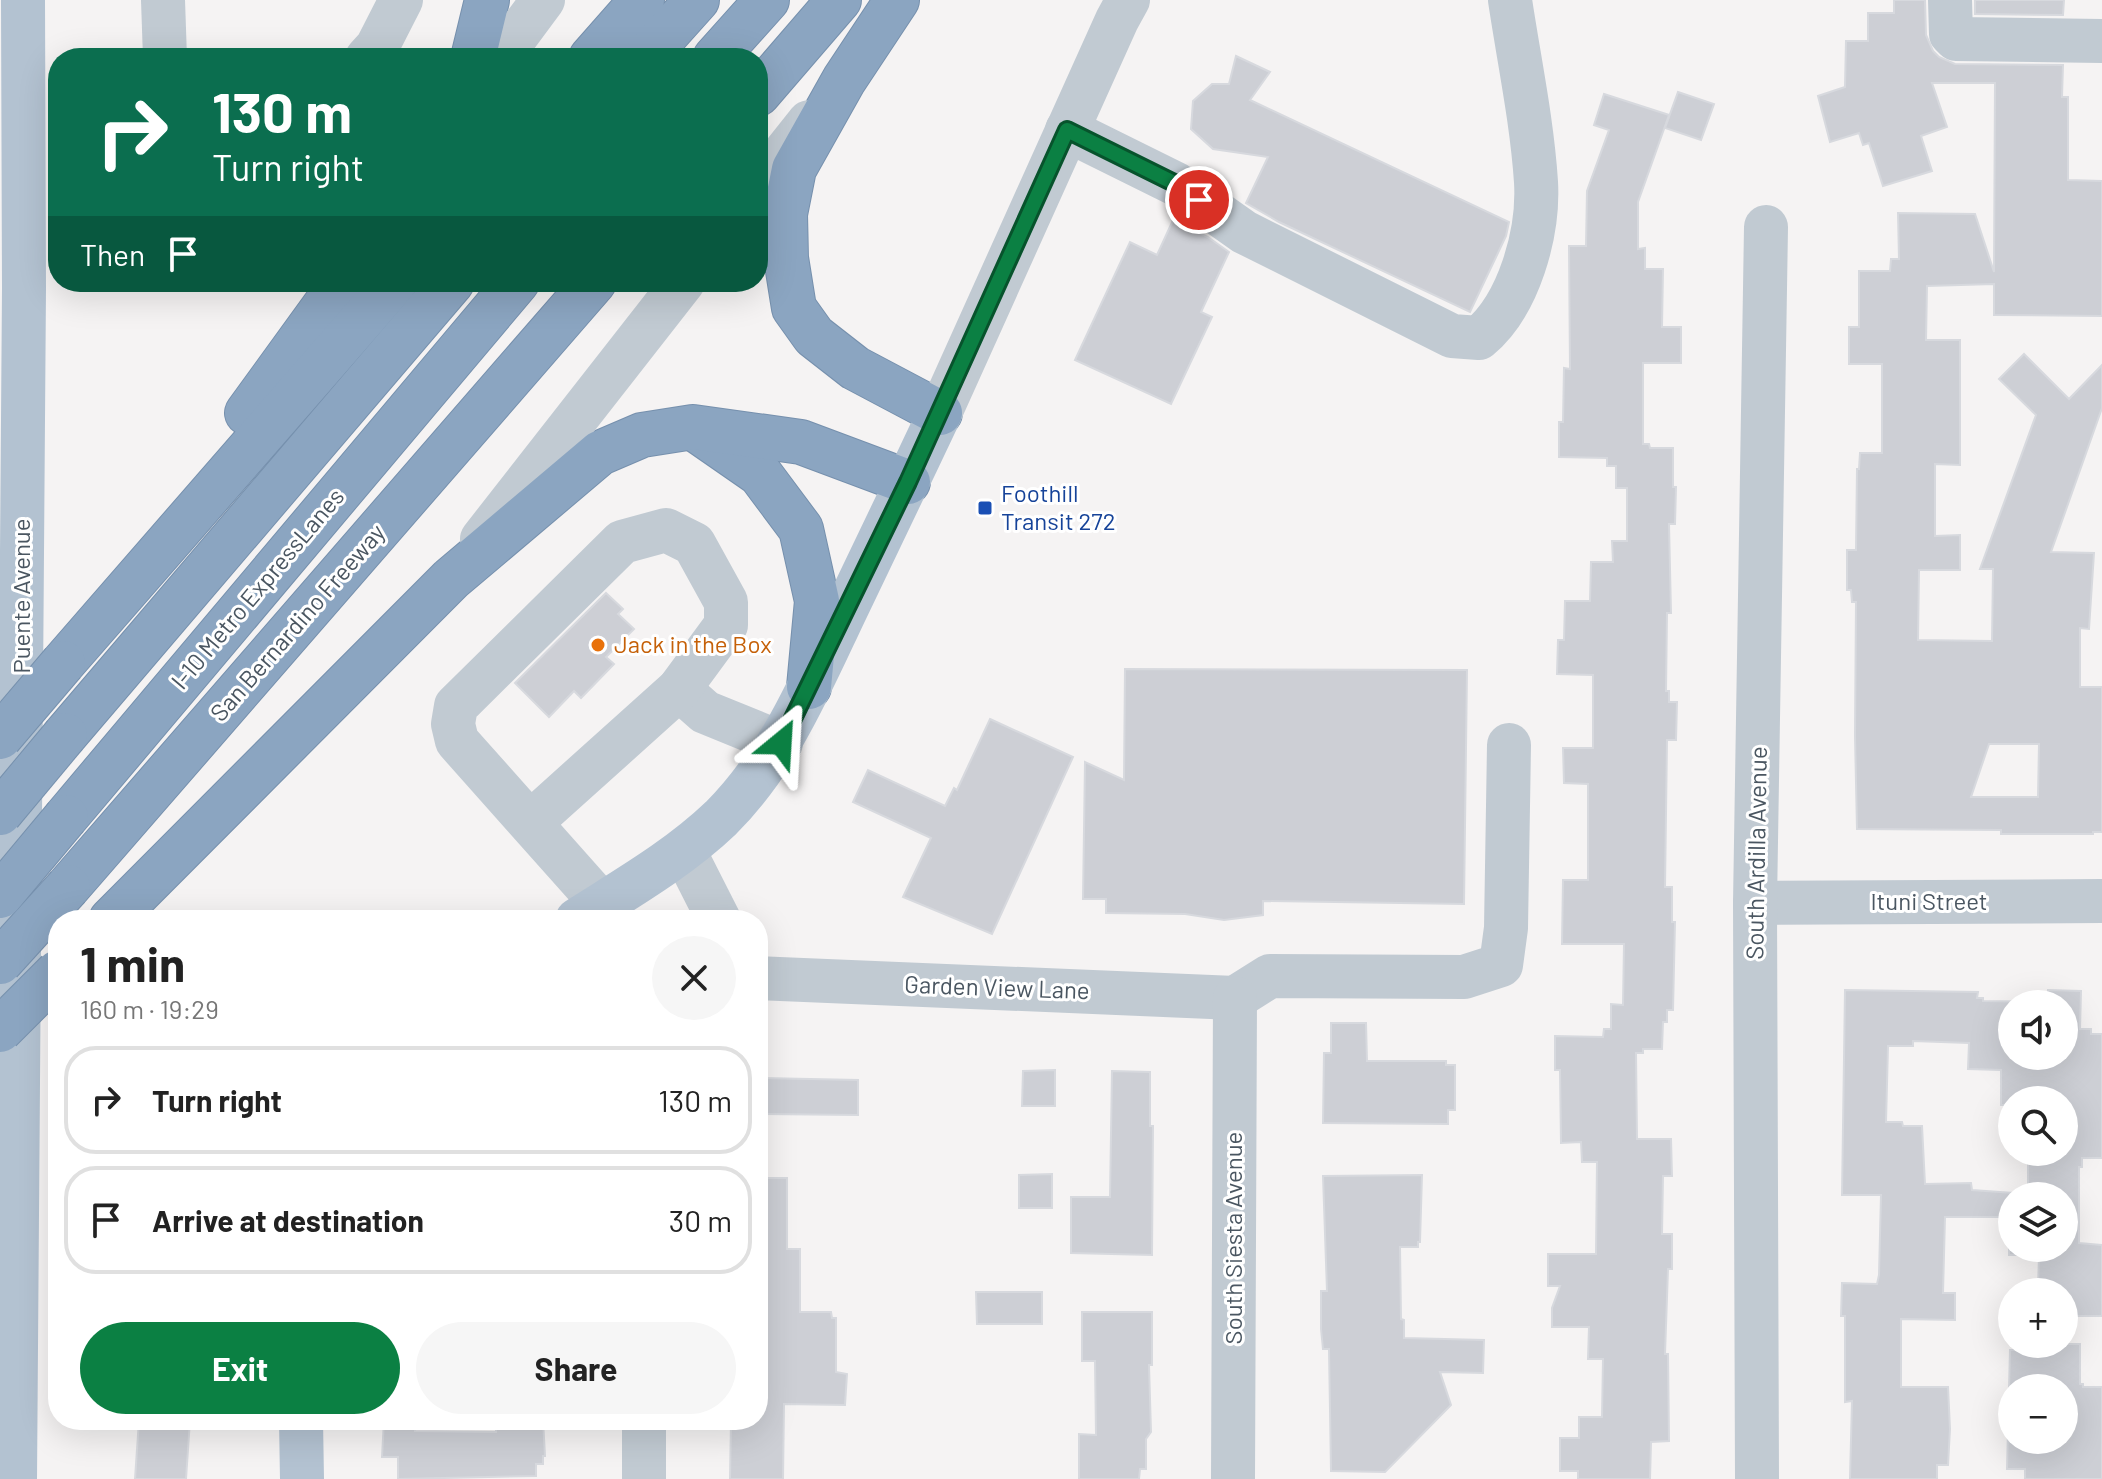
<!DOCTYPE html>
<meta charset="utf-8">
<style>
:root{--surface:#fff;--page:#f6f6f6;--text:#222;--muted:#767676;--line:#e0e0e0;--accent:#0b8043}
body{margin:0;font-family:Barlow,sans-serif;background:var(--page);color:var(--text);height:100vh;display:flex;flex-direction:column;font-size:30px;white-space:nowrap}
*{box-sizing:border-box;margin:0}
p{font-size:26px;color:var(--muted)}
.icon{flex:none;width:44px;height:44px;fill:none;stroke:currentColor;stroke-width:2;stroke-linecap:round;stroke-linejoin:round}
.map{position:relative;flex:1;overflow:hidden}
.sheet{position:absolute;left:48px;top:910px;width:720px;height:520px;display:flex;flex-direction:column;background:var(--surface);border-radius:32px;box-shadow:0 8px 32px #0002}
.sheet>*{flex:none}
.guide{position:absolute;left:48px;top:48px;width:720px;height:244px;border-radius:32px;box-shadow:0 8px 32px #0002;background:#0b6e4f;color:#fff;overflow:hidden}
.controls{position:absolute;left:1998px;top:990px;display:grid;gap:16px}
.controls a{display:grid;place-items:center;width:80px;height:80px;border-radius:50%;background:var(--surface);box-shadow:0 8px 32px #0002;font-size:40px}
.pin{position:absolute;display:grid;place-items:center;width:68px;height:68px;color:#fff;margin:-34px;border:4px solid #fff;border-radius:50%;box-shadow:0 2px 8px #0007}
.me{position:absolute;width:88px;margin:-44px;rotate:27deg;stroke-linejoin:round;filter:drop-shadow(0 0 6px #0008)}
.turn{display:flex;align-items:center;gap:28px;height:168px;padding:0 32px;font-size:36px}
.turn .icon{width:104px;height:104px;stroke-width:2.5}
.turn b{display:block;font-size:56px;line-height:68px}
.then{display:flex;align-items:center;height:76px;padding:0 32px;background:#0003;gap:16px;font-size:30px}
.round{display:grid;place-items:center;flex:none;width:84px;height:84px;border-radius:42px;background:var(--page)}
.summary{display:flex;align-items:center;justify-content:space-between;height:136px;padding:0 32px}
h1{font-size:48px;font-weight:700;line-height:60px}
.action{display:flex;gap:16px;margin-top:auto;padding:16px 32px}
.action a{flex:1;height:92px;border-radius:48px;background:var(--accent);color:#fff;font-size:32px;font-weight:700;line-height:92px;text-align:center}
.action a+a{background:var(--page);color:var(--text)}
ul{padding:0;list-style:none}
li{display:flex;align-items:center;gap:24px;height:108px;margin:0 16px 12px;padding:0 16px;border:4px solid var(--line);border-radius:32px}
li div{flex:1}
li b{display:block;font-size:30px}
li em{font-style:normal}
.map>svg:first-child{display:block}
.building{fill:#cdcfd5;stroke:#d7d9de;stroke-width:2;fill-rule:evenodd}
.lines{fill:none;stroke-linecap:round;stroke-linejoin:round}
.highway-casing{stroke:#7690ad;stroke-width:46}
.minor{stroke:#c1cad2;stroke-width:44}
.major{stroke:#b3c2d1;stroke-width:44}
.highway{stroke:#8ba5c1;stroke-width:44}
.highway-bridge-casing{stroke:#7690ad;stroke-width:46;stroke-linecap:butt}
.highway-bridge{stroke:#8ba5c1;stroke-width:44}
.route-casing{stroke:#07532c;stroke-width:20}
.route{stroke:#0b8043;stroke-width:14}
.transit-dot{fill:#1a4fb4;stroke:#fff;stroke-width:3}
.food-dot{fill:#e8710a;stroke:#fff;stroke-width:3}
.labels{text-anchor:middle;stroke-width:6;stroke-linejoin:round;paint-order:stroke}
.transit-label{font-size:24px;fill:#164399;stroke:#fff;text-anchor:start}
.street-label{font-size:24px;fill:#4a5661;stroke:#fff}
.food-label{font-size:24px;fill:#c56008;stroke:#fff;text-anchor:start}
</style>
<div class="map">
<svg width="2102" height="1479" viewBox="0 0 2102 1479">
<rect width="100%" height="100%" fill="#f5f3f3"/>
<g class="building">
<path d="M1894 0H1925L1926 35 1933 51 1939 57 1955 64 2063 65 2062 97H2068V180L2102 181V316L1994 315V284L1927 286 1926 340H1960V465L1935 464V536L1960 535V570H1919L1918 640 1992 641 1993 569H1980L2036 415 1999 379 2024 354 2069 399 2102 365V408L2051 552 2094 553 2089 629 2080 628V687H2102V832H2093V834H2001V830L1857 829 1855 736 1856 602H1852L1851 590H1847V550H1856L1857 469H1859L1860 453H1882V364H1849V327H1859V271H1890L1891 259H1899L1898 213 1975 214 1994 272 1995 83H1932L1947 127 1921 136 1932 171 1883 186 1869 143 1863 145 1859 133 1830 142 1818 96 1845 87 1846 41H1868V13H1894ZM1989 744H2039L2038 797H1971Z"/>
<path d="M1975 0H2064L2063 15 1975 14Z"/>
<path d="M1236 56 1270 72 1250 100 1509 222 1506 236 1470 312 1279 222 1246 203 1268 157 1213 149 1191 129 1193 101 1212 84H1229Z"/>
<path d="M1678 92 1714 104 1701 140 1665 128Z"/>
<path d="M1604 94 1669 115 1638 202V249L1645 248V269H1663L1662 327H1681V363H1643V444H1649L1650 448H1673V487H1676L1675 524H1669L1671 613H1667L1666 691H1669V702H1677L1676 740H1667L1665 887H1672V922H1675L1673 1010H1667V1022H1663L1662 1049H1643V1053H1636L1637 1139H1671L1672 1176H1663L1662 1234H1672V1269H1668L1665 1354H1668L1669 1441 1651 1442 1650 1479H1578V1471H1560V1438H1579V1417H1602L1603 1359H1588L1589 1327H1552V1308L1560 1286H1548V1254H1596L1597 1162H1582L1581 1142 1561 1143 1560 1070H1555V1036L1603 1037 1604 1029H1611V1004L1623 1005 1624 944H1562L1563 880H1588V784L1564 783 1563 748H1593V675L1557 674 1558 640H1564L1565 601H1590L1591 562H1613L1612 541H1627V488H1616V466H1607V458L1559 457V422H1563L1564 368 1570 369 1569 246H1586L1587 191 1609 130 1594 125Z"/>
<path d="M1173 220 1208 237 1229 252 1201 312 1212 317 1171 404 1075 360 1130 242 1157 255Z"/>
<path d="M606 593 623 609 618 614 634 629 606 657 614 664 581 698 574 691 549 717 515 683Z"/>
<path d="M1125 669 1467 670 1464 904 1263 901V915L1224 920 1185 914 1106 913V899H1083L1085 762 1124 780Z"/>
<path d="M990 719 1073 757 992 934 903 897 931 838 853 802 868 770 945 806 954 788 957 790Z"/>
<path d="M1845 990 1978 992 1977 998H1983V1001L2048 1002V990L2081 991 2080 1029H2091V1034H2102V1158H2082V1167H2079V1243L2102 1245V1316H2064V1292H2057V1289L2038 1288 2039 1255H2009V1217H1945L1943 1293H1955V1320L1901 1319V1387H1948L1950 1429 1948 1465H1937V1479H1850L1852 1401 1845 1402V1316H1841L1842 1283 1877 1284 1879 1275 1881 1195H1842ZM2012 1004H2064V1056H2012ZM1913 1041 1969 1043 1968 1069 2001 1070V1105H2012V1100H2064V1152H2028V1194L1972 1190 1971 1183 1925 1184 1922 1126H1903L1902 1122H1886L1888 1046H1913ZM2012 1196H2064V1248H2012Z"/>
<path d="M1331 1023H1366L1367 1061H1446V1065H1455V1110H1448V1124L1323 1123 1324 1053H1331Z"/>
<path d="M1055 1070V1106H1022L1023 1071Z"/>
<path d="M1112 1071 1150 1072V1126H1153L1152 1255 1071 1253V1197H1110Z"/>
<path d="M758 1078 858 1080V1115L758 1114Z"/>
<path d="M1052 1174V1208H1019V1175Z"/>
<path d="M1422 1175 1420 1242H1418V1247H1400L1401 1319 1404 1320V1338L1484 1340 1483 1373 1440 1372 1451 1405 1385 1472 1331 1471 1329 1349H1323L1321 1329V1291H1327L1323 1176Z"/>
<path d="M758 1178H787V1249H800V1312H831L832 1318H836V1372L847 1374 845 1405 784 1404 783 1479H730L731 1420H758Z"/>
<path d="M976 1292H1042V1324H977Z"/>
<path d="M1082 1312H1152V1365H1149L1151 1432 1146 1439V1469H1140L1139 1479H1079V1434L1096 1435 1095 1361H1082Z"/>
<path d="M2017 1344H2080V1384H2083V1387H2102V1479H2025V1469H2007L2010 1350H2017ZM2012 1388H2064V1440H2012Z"/>
<path d="M139 1420H190L186 1479H135Z"/>
<path d="M384 1420H415V1431L496 1432V1420H543L545 1456H543V1464H536V1476L398 1479V1457H382Z"/>
</g>
<g class="lines">
<g class="highway-casing">
<g id="highway">
<path d="M897 0 844 80 794 169 785 214 786 258 794 308 814 336 855 368 940 413"/>
<path d="M473 58 487 0"/>
<path d="M591 58 642 0"/>
<path d="M645 58 697 0"/>
<path d="M715 58 767 0"/>
<path d="M758 94 839 0"/>
<path d="M247 413 342 282"/>
<path d="M698 431 760 474 801 529 817 601 809 687"/>
<path d="M63 663 395 282"/>
<path d="M65 735 452 282"/>
<path d="M66 817 517 282"/>
<path d="M68 887 594 282"/>
<path d="M111 920 451 579 600 453 642 435 693 427 801 442 908 482"/>
</g>
</g>
<g class="minor">
<path d="M163 0 165 58"/>
<path d="M1950 0 1951 34 1956 39 2102 41"/>
<path d="M367 58 377 47 401 0"/>
<path d="M500 58 543 0"/>
<path d="M1067 130 1176 184 1244 232 1452 336 1479 338C1519 305 1539 233 1536 182 1532 121 1519 60 1510 0"/>
<path d="M758 186 809 122"/>
<path d="M940 413 1117 20 1128 0"/>
<path d="M482 539 683 282"/>
<path d="M679 689 705 712 781 743"/>
<path d="M530 823 679 689 726 625V602L694 544 666 530 622 542 456 706 453 724 457 741 602 904"/>
<path d="M684 851 719 920"/>
<path d="M1755 903 2102 901"/>
<path d="M758 978 1235 998"/>
<path d="M1235 998 1270 976 1464 977 1501 965 1506 928 1509 745"/>
<path d="M644 1479V1420"/>
<path d="M1233 1479 1235 998"/>
<path d="M1757 1479 1755 903 1766 227"/>
</g>
<g class="major">
<path d="M577 920C627 888 678 859 721 818 778 761 809 688 843 616 875 549 908 481 940 413"/>
<path d="M301 1420 302 1479"/>
<path d="M15 1479 24 288 23 0"/>
</g>
<use href="#highway" class="highway"/>
<g class="highway-bridge-casing">
<g id="highway-bridge">
<path d="M0 737 63 663"/>
<path d="M0 813 65 735"/>
<path d="M0 896 66 817"/>
<path d="M0 962 68 887"/>
<path d="M0 1030 58 972"/>
</g>
</g>
<use href="#highway-bridge" class="highway-bridge"/>
</g>
<g class="lines">
<g class="route-casing">
<path id="route" d="M781 743 908 482 1067 130 1176 184 1199 200"/>
</g>
<use href="#route" class="route"/>
</g>
<rect class="transit-dot" x="977" y="500" width="16" height="16" rx="4"/>
<circle class="food-dot" cx="598" cy="645" r="8"/>
<g class="labels">
<g class="transit-label">
<text x="1001" y="502">Foothill<tspan x="1001" dy="28">Transit 272</tspan></text>
</g>
<g class="street-label">
<text transform="translate(258 589) rotate(-50)" y="8">I-10 Metro ExpressLanes</text>
<text transform="translate(22 596) rotate(-90)" y="8">Puente Avenue</text>
<text transform="translate(298 623) rotate(-49)" y="8">San Bernardino Freeway</text>
<text transform="translate(1757 853) rotate(-89)" y="8">South Ardilla Avenue</text>
<text x="1929" y="910">Ituni Street</text>
<text transform="translate(997 988) rotate(2)" y="8">Garden View Lane</text>
<text transform="translate(1234 1238) rotate(-90)" y="8">South Siesta Avenue</text>
</g>
<g class="food-label">
<text x="614" y="653">Jack in the Box</text>
</g>
</g>
</svg>
<div class="controls">
<a><svg class="icon" aria-label="sound" viewBox="0 0 24 24"><path d="M4 9h4l5-4v14l-5-4H4zM17 9q2 3 0 6"/></svg></a>
<a><svg class="icon" aria-label="search" viewBox="0 0 24 24"><circle cx="10" cy="10" r="6"/><path d="M15 15l6 6"/></svg></a>
<a><svg class="icon" aria-label="layers" viewBox="0 0 24 24"><path d="M12 4l9 5-9 5-9-5zM3 14l9 5 9-5"/></svg></a>
<a>+</a>
<a>−</a>
</div>
<div class="pin" style="left:1199px;top:200px;background:#d93025"><svg class="icon" aria-label="arrive" viewBox="0 0 24 24"><path d="M6 21V4h12l-3 4 3 4H6"/></svg></div>
<svg class="me" style="left:781px;top:743px" viewBox="-20 -20 40 40"><path d="M0-17L14 15 0 8-14 15z" fill="#0b8043" stroke="#fff" stroke-width="4"/></svg>
<div class="guide">
<div class="turn"><svg class="icon" aria-label="right" viewBox="0 0 24 24"><path d="M7 20v-9h11M14 6l5 5-5 5"/></svg><div><b>130 m</b>Turn right</div></div>
<div class="then">Then<svg class="icon" aria-label="arrive" viewBox="0 0 24 24"><path d="M6 21V4h12l-3 4 3 4H6"/></svg></div>
</div>
<section class="sheet">
<div class="summary"><div><h1>1 min</h1><p>160 m · 19:29</p></div><a class="round"><svg class="icon" aria-label="close" viewBox="0 0 24 24"><path d="M6 6l12 12M18 6L6 18"/></svg></a></div>
<ul>
<li><svg class="icon" aria-label="right" viewBox="0 0 24 24"><path d="M7 20v-9h11M14 6l5 5-5 5"/></svg><div><b>Turn right</b></div><em>130 m</em></li>
<li><svg class="icon" aria-label="arrive" viewBox="0 0 24 24"><path d="M6 21V4h12l-3 4 3 4H6"/></svg><div><b>Arrive at destination</b></div><em>30 m</em></li>
</ul>
<div class="action"><a>Exit</a><a>Share</a></div>
</section>
</div>
